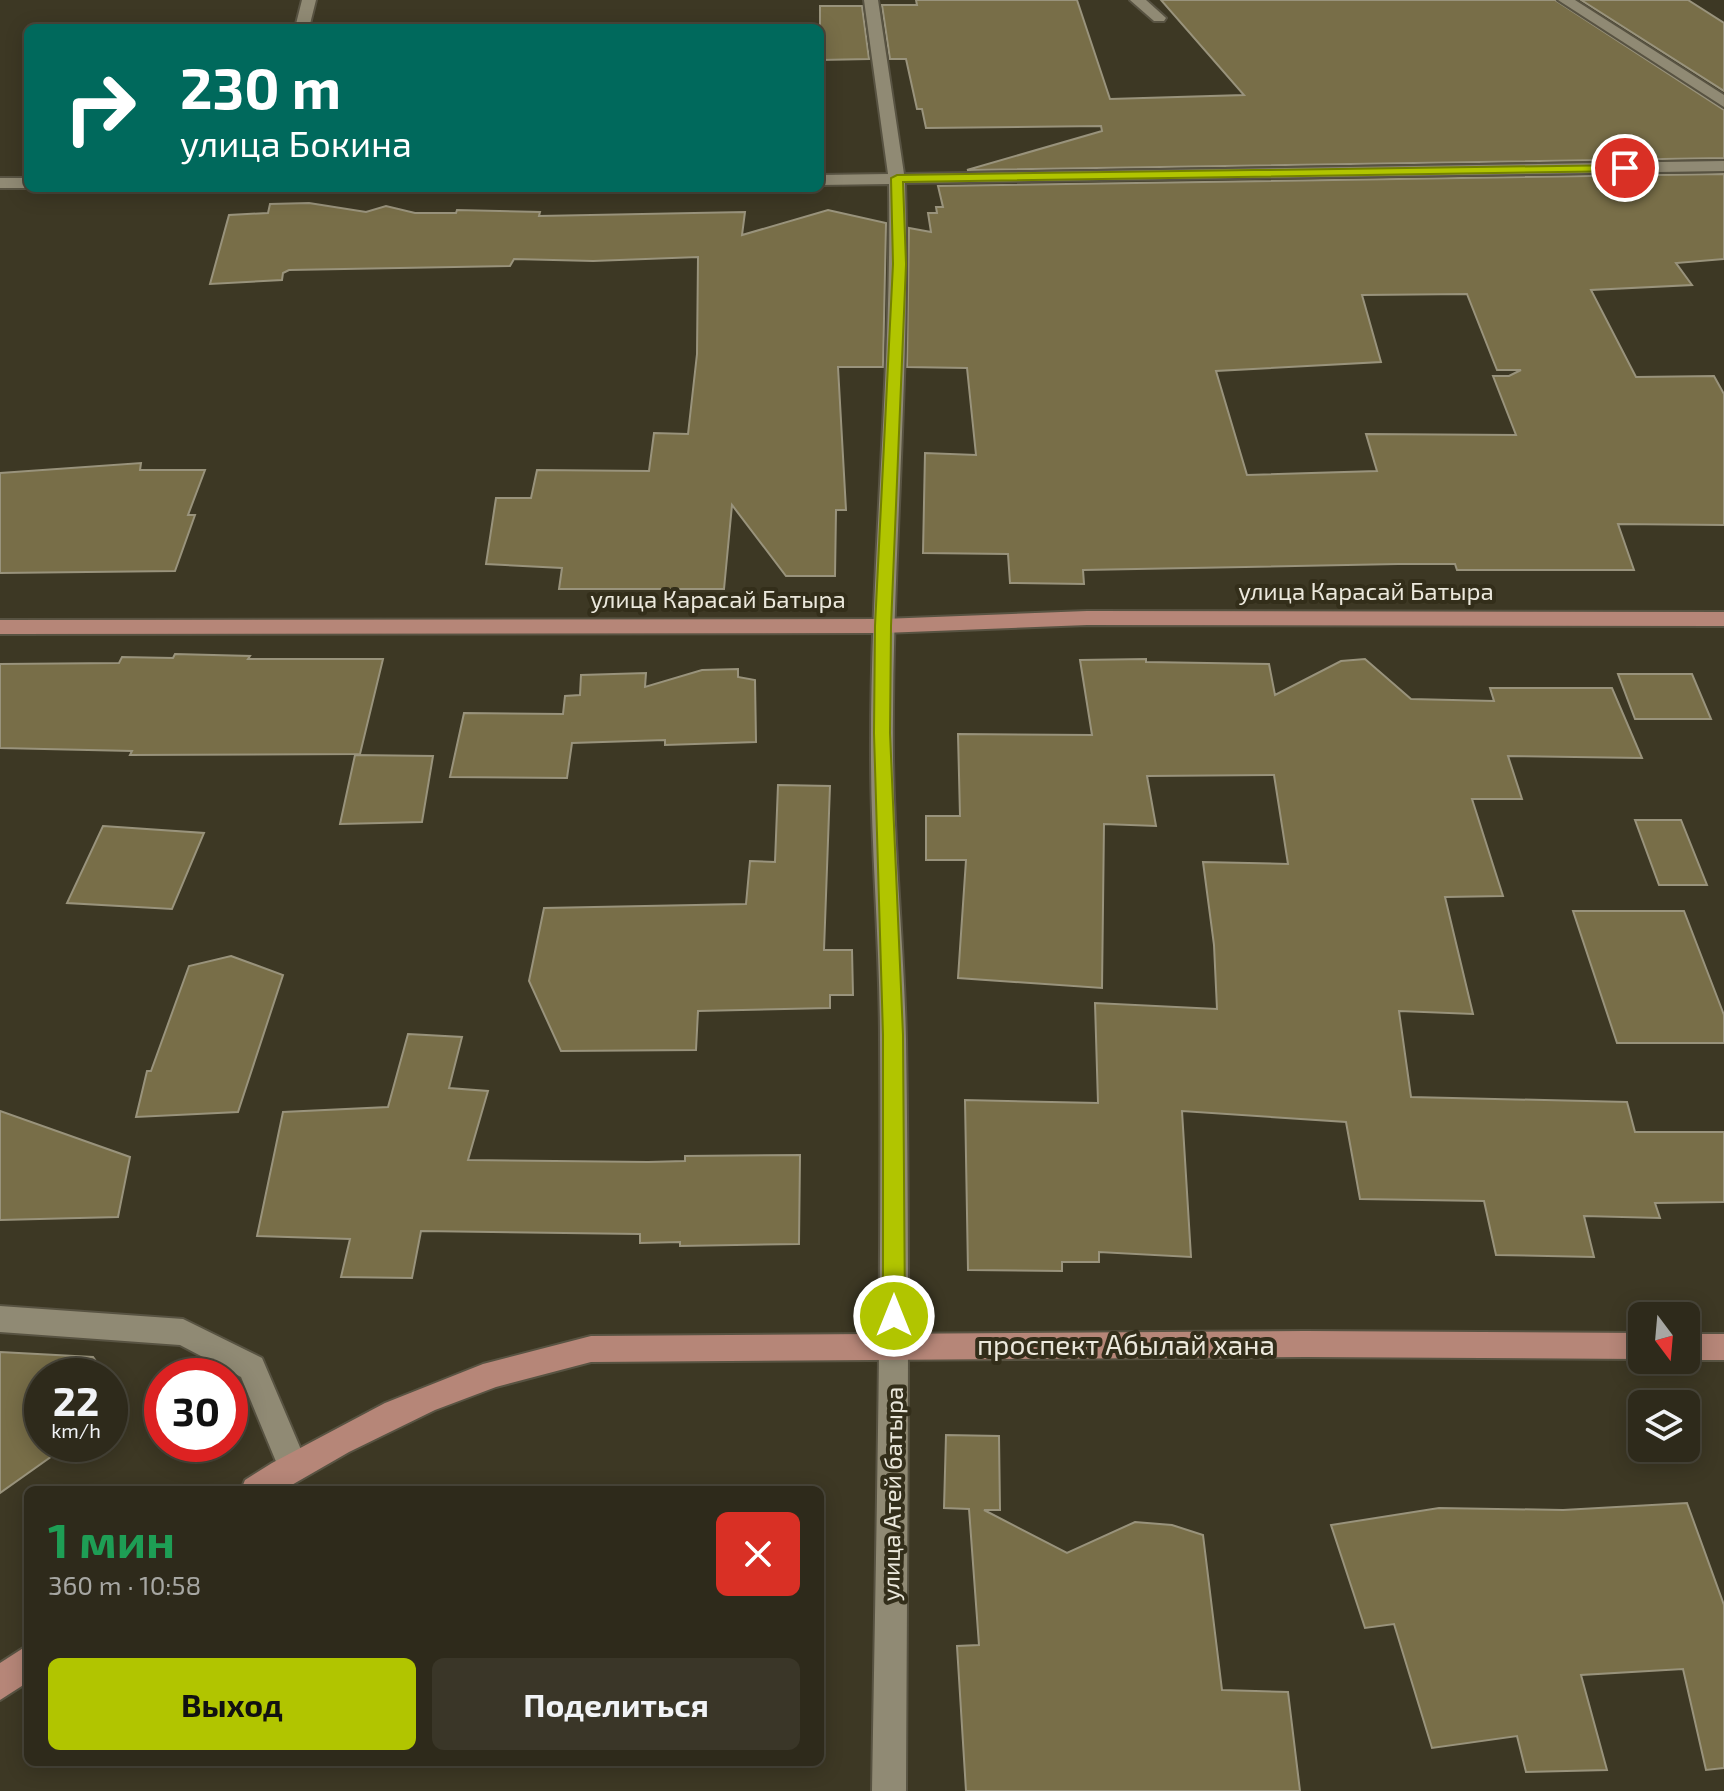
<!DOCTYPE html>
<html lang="ru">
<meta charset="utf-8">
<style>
:root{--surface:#2e2a1b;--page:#3a3628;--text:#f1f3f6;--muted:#a7a7a3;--line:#49463a;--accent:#b1c500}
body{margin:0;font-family:"Exo 2",sans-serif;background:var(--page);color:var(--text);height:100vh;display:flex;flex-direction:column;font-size:30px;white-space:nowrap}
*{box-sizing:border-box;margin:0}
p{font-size:26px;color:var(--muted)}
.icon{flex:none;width:44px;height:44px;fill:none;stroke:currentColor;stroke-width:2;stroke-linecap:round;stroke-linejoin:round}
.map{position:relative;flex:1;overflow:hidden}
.drawer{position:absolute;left:24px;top:1486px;width:800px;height:280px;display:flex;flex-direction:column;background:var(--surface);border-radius:12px;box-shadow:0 4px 20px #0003,0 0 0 2px var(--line)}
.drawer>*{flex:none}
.banner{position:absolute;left:24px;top:24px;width:800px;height:168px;border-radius:12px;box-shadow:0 4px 20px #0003,0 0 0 2px var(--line);background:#00695c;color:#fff;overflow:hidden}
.needle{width:52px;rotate:164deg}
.tools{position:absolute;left:1628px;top:1302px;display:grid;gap:16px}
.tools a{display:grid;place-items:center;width:72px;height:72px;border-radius:12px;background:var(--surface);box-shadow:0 4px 20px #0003,0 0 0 2px var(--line);font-size:40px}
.speed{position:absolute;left:24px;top:1358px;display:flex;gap:16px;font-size:40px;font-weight:700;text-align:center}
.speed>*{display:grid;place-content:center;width:104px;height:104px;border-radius:50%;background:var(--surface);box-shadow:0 4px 20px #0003,0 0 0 2px var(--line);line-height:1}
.speed small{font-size:20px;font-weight:400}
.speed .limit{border:12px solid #d22;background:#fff;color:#111}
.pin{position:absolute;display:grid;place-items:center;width:68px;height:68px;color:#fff;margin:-34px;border:4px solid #fff;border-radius:50%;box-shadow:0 2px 8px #0007}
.me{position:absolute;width:88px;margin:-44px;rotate:0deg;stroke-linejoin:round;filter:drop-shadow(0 0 6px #0008)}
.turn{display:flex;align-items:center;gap:28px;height:168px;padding:0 24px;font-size:36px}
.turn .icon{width:104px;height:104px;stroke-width:2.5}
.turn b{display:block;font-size:56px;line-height:68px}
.round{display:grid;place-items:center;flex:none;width:84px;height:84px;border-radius:12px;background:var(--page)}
.overview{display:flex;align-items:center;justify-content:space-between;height:136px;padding:0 24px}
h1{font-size:48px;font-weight:700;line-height:60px;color:#1e9e55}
.cta{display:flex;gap:16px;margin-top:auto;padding:16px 24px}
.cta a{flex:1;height:92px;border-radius:12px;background:var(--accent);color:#111;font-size:32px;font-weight:700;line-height:92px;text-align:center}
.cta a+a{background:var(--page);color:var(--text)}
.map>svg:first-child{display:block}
.building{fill:#786e48;stroke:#99937c;stroke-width:2;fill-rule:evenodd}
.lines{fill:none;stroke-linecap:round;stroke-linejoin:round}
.minor-casing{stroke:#585342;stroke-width:4}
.major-casing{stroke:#585342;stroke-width:4}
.minor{fill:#908a74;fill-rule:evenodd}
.major{fill:#b68678;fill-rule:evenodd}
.route{fill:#b1c500;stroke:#738000;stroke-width:2}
.labels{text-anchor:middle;stroke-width:8;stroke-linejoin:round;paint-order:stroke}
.street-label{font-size:24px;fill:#ebe8dc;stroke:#332e1a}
.near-street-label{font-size:28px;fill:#ebe8dc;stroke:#332e1a}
</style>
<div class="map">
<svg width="1724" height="1791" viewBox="0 0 1724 1791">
<rect width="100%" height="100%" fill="#3d3824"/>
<g class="building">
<path d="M916 0H1077L1110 99 1244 95 1161 0H1555L1724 110V158L967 170 1102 131 1101 126 926 128 922 109H917L906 59H890L882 5H917Z"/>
<path d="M1581 0H1688L1724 23V91Z"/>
<path d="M820 6H862L869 59 820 60Z"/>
<path d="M1724 174V259L1676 263 1692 285 1591 290 1636 377 1714 376 1724 394V525L1618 524 1634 570H1457L1455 564H1398L1083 570 1084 584 1010 583 1008 554 923 553 925 453 976 455 967 368 907 367 909 228 931 232 928 213H937L936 207H943L938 186ZM1467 294 1497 370H1521L1509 376H1493L1516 435 1366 434 1377 471 1247 475 1216 371 1381 362 1362 295Z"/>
<path d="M309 203 366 212 386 206 415 213H456L457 210 540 212 539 216 745 212 742 235 828 210 886 223 883 367H838L846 510H836L835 576H786L732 505 724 589H559L562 568 486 564 496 498H531L537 470 649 471 654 433 688 434 697 354 698 257 593 261 514 259 510 266 289 270 283 273 282 280 210 284 229 215 268 213 270 204Z"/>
<path d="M141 463 140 470H205L188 515H195L175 571 0 573V473Z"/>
<path d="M175 654 250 656 248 659H383L360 754 130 755 132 751 0 748V664L119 663 122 657 173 658Z"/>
<path d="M1146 659V662L1269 664 1275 695 1341 661 1365 659 1411 699 1494 701 1490 688H1612L1642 758 1508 756 1522 799H1472L1503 896 1445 897 1473 1014 1399 1011 1411 1097 1627 1102 1635 1132H1724V1202L1655 1203 1660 1218 1584 1216 1594 1257 1496 1255 1484 1201 1360 1199 1346 1122 1182 1111 1191 1257 1099 1252V1262H1062V1271L968 1270 965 1100 1098 1103 1095 1003 1217 1009 1214 945 1203 862 1288 864 1274 775 1147 776 1156 826 1104 824 1102 988 958 978 966 860H926V816H960L958 734 1092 735 1080 660Z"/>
<path d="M738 669V677L755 680 756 742 665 745V740L572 743 567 778 450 777 464 713 563 714 565 696 580 695 581 675 646 673 645 687 702 670Z"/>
<path d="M1618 674H1692L1711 719H1635Z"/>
<path d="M355 755 433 756 422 822 340 824Z"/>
<path d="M778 785 830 786 824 950H852L853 995H830V1008L698 1011 696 1050 561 1051 529 981 544 908 746 904 750 861 775 862Z"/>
<path d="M1635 820H1681L1707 885H1659Z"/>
<path d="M103 826 204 833 172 909 67 903Z"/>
<path d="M1573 911H1684L1724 1015V1043H1617Z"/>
<path d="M231 956 283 975 238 1112 136 1117 147 1071H151L189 966Z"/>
<path d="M408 1034 462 1037 449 1088 488 1091 468 1160 648 1162 685 1161V1156L800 1155 799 1244 680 1246V1242L640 1243V1234L421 1231 412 1278 341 1277 350 1239 257 1236 283 1112 388 1107Z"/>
<path d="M0 1111 130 1157 118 1217 0 1220Z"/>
<path d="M0 1352 93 1357 107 1376H42V1444H69L0 1493Z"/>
<path d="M110 1380 127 1403 110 1415Z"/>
<path d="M946 1435 999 1436 1000 1510H984L1067 1553 1135 1522 1172 1525 1203 1535 1222 1690 1288 1692 1300 1791H966L957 1646 979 1645 969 1509 944 1508Z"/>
<path d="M1687 1503 1724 1605V1768L1706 1770 1683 1669 1581 1675 1607 1770 1526 1772 1517 1736 1432 1748 1394 1624 1365 1628 1331 1525 1439 1508 1563 1510Z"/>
</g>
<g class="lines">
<g class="minor-casing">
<g id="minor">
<path d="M302 0H316L309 28H295Z"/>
<path d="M864 0H878L904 174 1724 161V171L905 183C911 375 891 566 893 757 894 851 904 945 906 1039 910 1290 907 1541 906 1791H872C876 1541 882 1290 880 1040 880 945 871 851 871 757 870 566 892 375 889 184L820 185V175L888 174Z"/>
<path d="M1130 0H1146L1166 18 1164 21H1154Z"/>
<path d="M1558 0H1575L1724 95V107Z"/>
<rect x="0" y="178" width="28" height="10"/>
<path d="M0 1306 183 1319 262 1358 308 1466 304 1476 293 1481 282 1476 241 1377 180 1345 0 1332Z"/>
</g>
</g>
<g class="major-casing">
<g id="major">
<path d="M1087 611 1724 612V626L1087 625 883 633 0 634V620L883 619Z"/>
<path d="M1305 1331 1642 1333V1359L1305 1357 591 1362 496 1387 435 1410 349 1452 283 1490H241L245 1480 272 1463 385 1403 483 1364 591 1336Z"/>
<path d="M1686 1334H1724V1360H1685Z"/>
<path d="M28 1645V1682L0 1700V1663Z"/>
</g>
</g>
<use href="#minor" class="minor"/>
<use href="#major" class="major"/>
</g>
<path class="route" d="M1625 165 1631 168 1629 171 903 182 906 264 891 626 890 733 903 1035 905 1316 902 1323 894 1325 887 1323 883 1316V1035L874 733 875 626 893 264 891 178 897 175Z"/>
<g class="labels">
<g class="street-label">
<text x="1366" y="600">улица Карасай Батыра</text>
<text x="718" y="608">улица Карасай Батыра</text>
<text transform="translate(893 1494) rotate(-89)" y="8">улица Атей батыра</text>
</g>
<g class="near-street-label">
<text x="1126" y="1355">проспект Абылай хана</text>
</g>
</g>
</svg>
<div class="tools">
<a><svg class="needle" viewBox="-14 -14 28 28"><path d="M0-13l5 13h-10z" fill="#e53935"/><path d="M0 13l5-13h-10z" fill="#a7a7a3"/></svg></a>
<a><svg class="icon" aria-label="layers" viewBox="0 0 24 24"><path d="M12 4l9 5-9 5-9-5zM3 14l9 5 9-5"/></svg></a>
</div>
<div class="speed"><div>22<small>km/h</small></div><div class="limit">30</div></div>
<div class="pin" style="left:1625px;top:168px;background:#d93025"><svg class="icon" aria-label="arrive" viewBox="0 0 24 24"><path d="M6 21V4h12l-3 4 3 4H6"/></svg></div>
<svg class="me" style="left:894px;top:1316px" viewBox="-20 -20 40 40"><circle r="17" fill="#b1c500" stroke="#fff" stroke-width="3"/><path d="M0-11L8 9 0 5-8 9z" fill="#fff"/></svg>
<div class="banner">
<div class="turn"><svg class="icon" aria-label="right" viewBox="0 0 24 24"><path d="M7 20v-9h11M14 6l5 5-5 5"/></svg><div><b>230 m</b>улица Бокина</div></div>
</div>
<section class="drawer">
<div class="overview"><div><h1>1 мин</h1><p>360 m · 10:58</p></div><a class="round" style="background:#d93025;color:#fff"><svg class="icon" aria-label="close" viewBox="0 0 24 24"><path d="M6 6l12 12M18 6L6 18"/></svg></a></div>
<div class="cta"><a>Выход</a><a>Поделиться</a></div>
</section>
</div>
